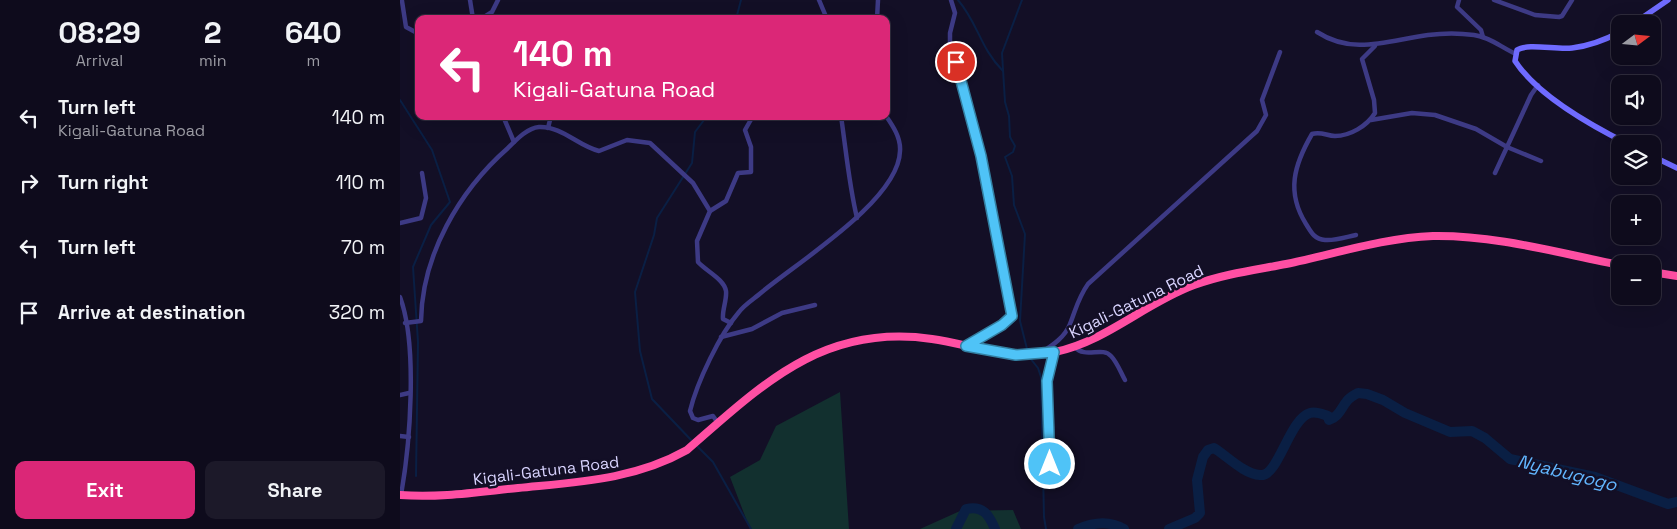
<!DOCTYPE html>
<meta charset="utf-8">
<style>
:root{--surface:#0e0b1c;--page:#1c1929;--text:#f1f3f6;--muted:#9b9ba3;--line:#2e2b3b;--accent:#db2777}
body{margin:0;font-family:"Space Grotesk",sans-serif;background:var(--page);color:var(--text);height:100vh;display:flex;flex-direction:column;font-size:19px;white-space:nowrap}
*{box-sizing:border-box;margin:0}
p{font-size:16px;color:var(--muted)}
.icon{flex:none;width:28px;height:28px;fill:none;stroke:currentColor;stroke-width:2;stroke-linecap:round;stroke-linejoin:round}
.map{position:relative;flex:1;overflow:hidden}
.panel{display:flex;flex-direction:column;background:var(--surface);width:400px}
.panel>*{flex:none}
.banner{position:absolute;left:15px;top:15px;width:475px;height:105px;border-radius:10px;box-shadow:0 5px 20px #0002,0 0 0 1px var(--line);background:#db2777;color:#fff;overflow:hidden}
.needle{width:32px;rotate:74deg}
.tools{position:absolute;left:1211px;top:15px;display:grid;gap:10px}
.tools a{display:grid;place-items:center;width:50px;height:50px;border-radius:10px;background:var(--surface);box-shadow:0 5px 20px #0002,0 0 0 1px var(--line);font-size:25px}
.pin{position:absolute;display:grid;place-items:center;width:42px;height:42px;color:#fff;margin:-21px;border:2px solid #fff;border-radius:50%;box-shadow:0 1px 5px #0007}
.me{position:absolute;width:55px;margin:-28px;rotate:0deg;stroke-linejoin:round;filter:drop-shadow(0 0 4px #0008)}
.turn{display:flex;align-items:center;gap:18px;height:105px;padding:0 15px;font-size:22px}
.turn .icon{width:65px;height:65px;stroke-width:2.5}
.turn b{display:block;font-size:35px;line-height:42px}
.eta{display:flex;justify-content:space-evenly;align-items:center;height:85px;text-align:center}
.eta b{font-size:30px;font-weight:700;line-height:35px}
.primary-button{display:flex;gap:10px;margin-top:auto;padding:10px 15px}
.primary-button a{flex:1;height:58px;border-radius:10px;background:var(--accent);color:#fff;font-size:20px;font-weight:700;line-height:58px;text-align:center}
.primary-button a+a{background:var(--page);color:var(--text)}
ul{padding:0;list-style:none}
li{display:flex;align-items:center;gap:15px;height:65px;padding:0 15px}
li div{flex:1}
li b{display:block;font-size:19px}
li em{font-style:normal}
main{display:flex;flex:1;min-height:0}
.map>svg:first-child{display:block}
.green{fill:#12302f}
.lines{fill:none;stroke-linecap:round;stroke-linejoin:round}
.stream{stroke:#0a1f44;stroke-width:2}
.river{stroke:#0a1f44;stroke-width:10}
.street{stroke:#3d3a85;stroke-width:4.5}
.secondary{stroke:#6f6bff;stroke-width:5.5}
.highway{stroke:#ff4fa3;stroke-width:8}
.route-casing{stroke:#337fa1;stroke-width:12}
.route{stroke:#4fc3f7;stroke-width:9}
.labels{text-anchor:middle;stroke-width:5;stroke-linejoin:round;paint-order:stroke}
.street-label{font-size:16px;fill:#d9d4ff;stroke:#130f26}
.water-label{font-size:18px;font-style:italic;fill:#62b6ff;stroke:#130f26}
</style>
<main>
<section class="panel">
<div class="eta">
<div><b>08:29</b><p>Arrival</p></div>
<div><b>2</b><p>min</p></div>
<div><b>640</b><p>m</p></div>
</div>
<ul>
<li><svg class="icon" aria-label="left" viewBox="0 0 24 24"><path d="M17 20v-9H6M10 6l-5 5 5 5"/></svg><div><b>Turn left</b><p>Kigali-Gatuna Road</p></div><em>140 m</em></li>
<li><svg class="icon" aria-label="right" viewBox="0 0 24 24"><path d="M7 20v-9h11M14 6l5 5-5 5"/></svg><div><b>Turn right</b></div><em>110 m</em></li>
<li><svg class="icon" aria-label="left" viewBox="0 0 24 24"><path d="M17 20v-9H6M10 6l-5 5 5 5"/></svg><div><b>Turn left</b></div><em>70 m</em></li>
<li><svg class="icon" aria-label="arrive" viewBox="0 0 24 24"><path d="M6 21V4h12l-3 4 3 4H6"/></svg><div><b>Arrive at destination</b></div><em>320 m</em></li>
</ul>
<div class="primary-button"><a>Exit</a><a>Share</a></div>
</section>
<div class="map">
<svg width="1277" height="529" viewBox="0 0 1277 529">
<rect width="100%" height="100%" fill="#130f26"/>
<g class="green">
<path d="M440 392 449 529H350L330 477 360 460 376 426Z"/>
<path d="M613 510 621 529H520L560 511Z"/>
</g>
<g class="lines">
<g class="stream">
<path d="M558 0C578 23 580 48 603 71"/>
<path d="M622 0 602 53 605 102 609 116 610 137 615 146 613 152 605 157 612 176 614 205 625 234 620 321 628 353"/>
<path d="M336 19 341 0"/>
<path d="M0 100 32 150 50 202 31 225 13 267 18 342 16 476"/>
<path d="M630 358 638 368 641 377 644 517 646 529"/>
<path d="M293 442 252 399 240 351 235 292 254 235 257 218 292 163 295 132 307 116"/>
<path d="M296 445 313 462 351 529"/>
</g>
<g class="river">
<path d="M556 529 566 509C583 505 589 515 595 529"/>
<path d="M678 529C694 522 709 520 724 529"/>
<path d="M769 529 795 518 800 513 797 480 803 457 808 450 814 448C827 456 844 474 860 475 878 478 889 419 910 413 916 411 922 414 928 416L929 420C939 417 941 408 947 401 949 398 954 395 958 393L967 394 983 400 1005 413 1050 432 1072 431 1085 438 1110 459 1195 477 1268 504 1277 502"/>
</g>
<g class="street">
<path d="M70 0 73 19"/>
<path d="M419 0 427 19"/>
<path d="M551 0 555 13 550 33V43L581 156 612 316 602 325 567 345"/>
<path d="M1059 0 1057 7 1081 30 1083 37"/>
<path d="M1094 0 1135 15 1159 17 1162 16 1172 0"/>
<path d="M2 1 6 27 19 34"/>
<path d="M81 19 92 12 98 0"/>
<path d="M477 19 478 0"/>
<path d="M917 32C954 56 989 40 1028 35 1043 33 1060 33 1074 35 1090 37 1102 48 1116 54"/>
<path d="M103 116 114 142"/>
<path d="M441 116C446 150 449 185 457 218"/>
<path d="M971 120 1012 113 1035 115 1076 129 1107 147 1141 161"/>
<path d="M148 128 151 116"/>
<path d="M1095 173 1131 95 1138 85"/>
<path d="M310 211 326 201 338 173 351 172V147L345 130 353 116"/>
<path d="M0 223 21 218 26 198 22 173"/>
<path d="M956 235C946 237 935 241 925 240 914 239 911 232 906 224 886 192 894 165 912 134 921 131 927 136 935 136 950 136 967 126 975 113L974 100 962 59 975 46"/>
<path d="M0 297C18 345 10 445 1 495"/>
<path d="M5 323 21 321C22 255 59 191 108 148 116 140 127 128 139 127 162 126 178 146 199 151L227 140 250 143 293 183 310 211 297 241 298 262C306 271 324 279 326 291 327 300 322 310 323 319L331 323"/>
<path d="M321 337 352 329 382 313 415 305"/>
<path d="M675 347C685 359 702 346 711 356 717 362 721 373 725 380"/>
<path d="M642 352C653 345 665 337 670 324 676 309 678 298 688 284L857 131 866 115 862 100 880 52"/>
<path d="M0 395 9 393"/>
<path d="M318 423 313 416 298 420 293 418 290 411C297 382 320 334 339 312 345 304 354 299 362 292 398 262 499 200 500 151 501 138 493 126 486 116"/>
<path d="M0 436 9 437"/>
<path d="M649 464 647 381 654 352"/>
</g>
<g class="secondary">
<path d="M1233 24 1268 0"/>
<path d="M1220 32C1205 40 1189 46 1172 48 1157 50 1127 43 1117 50L1115 61C1137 95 1192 126 1228 144"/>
<path d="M1252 156 1277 168"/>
</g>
<g class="highway">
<path d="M1252 272 1277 276"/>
<path d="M0 495C40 498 78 492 118 488 177 482 234 480 287 450 362 385 423 323 532 339 573 345 612 361 655 352 707 341 745 303 794 285 824 274 855 270 886 264 935 254 982 238 1033 236 1096 235 1158 253 1220 265"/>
</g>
</g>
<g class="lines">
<g class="route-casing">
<path id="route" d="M556 62 581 156 612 316 602 325 566 346 616 355 654 352 647 381 650 464"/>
</g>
<use href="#route" class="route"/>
</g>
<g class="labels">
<g class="street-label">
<text transform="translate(736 301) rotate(-26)" y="6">Kigali-Gatuna Road</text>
<text transform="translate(146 470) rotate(-7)" y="6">Kigali-Gatuna Road</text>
</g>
<g class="water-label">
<text transform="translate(1167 473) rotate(14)" y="6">Nyabugogo</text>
</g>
</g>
</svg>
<div class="tools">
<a><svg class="needle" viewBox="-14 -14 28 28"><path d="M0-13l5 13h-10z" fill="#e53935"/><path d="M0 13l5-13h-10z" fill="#9b9ba3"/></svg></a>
<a><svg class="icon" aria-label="sound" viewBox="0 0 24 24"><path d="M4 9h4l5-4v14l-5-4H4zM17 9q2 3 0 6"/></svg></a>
<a><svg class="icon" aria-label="layers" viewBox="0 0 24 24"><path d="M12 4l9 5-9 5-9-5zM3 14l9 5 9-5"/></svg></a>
<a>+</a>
<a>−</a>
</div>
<div class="pin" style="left:556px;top:62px;background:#d93025"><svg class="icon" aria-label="arrive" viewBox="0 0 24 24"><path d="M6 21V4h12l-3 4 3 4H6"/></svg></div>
<svg class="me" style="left:650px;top:464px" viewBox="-20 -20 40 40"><circle r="17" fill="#4fc3f7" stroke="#fff" stroke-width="3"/><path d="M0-11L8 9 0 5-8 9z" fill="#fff"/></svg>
<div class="banner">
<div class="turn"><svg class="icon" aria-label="left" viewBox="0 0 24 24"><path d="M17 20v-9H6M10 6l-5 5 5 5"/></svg><div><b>140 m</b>Kigali-Gatuna Road</div></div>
</div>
</div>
</main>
